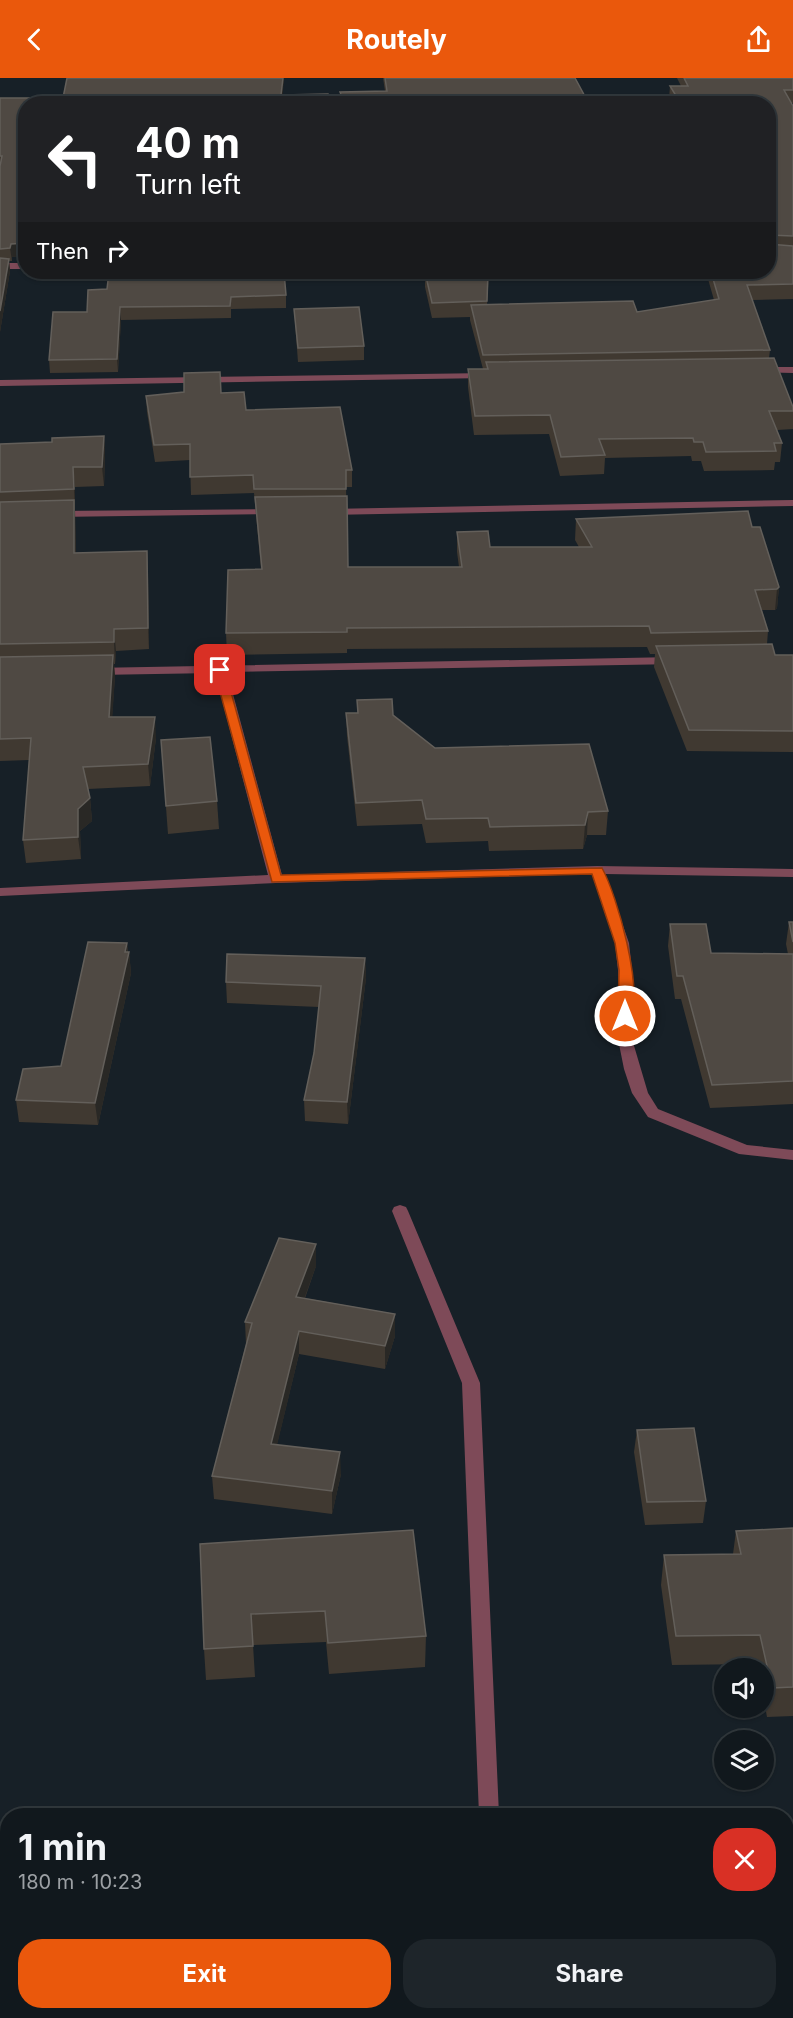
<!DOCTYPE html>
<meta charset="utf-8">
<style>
:root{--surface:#11181d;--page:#1e252a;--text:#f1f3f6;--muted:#9ca0a4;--line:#30373b;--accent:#ea580c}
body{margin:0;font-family:Inter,sans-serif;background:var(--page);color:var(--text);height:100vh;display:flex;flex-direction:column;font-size:22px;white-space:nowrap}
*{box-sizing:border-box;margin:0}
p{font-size:20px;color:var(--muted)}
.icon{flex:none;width:33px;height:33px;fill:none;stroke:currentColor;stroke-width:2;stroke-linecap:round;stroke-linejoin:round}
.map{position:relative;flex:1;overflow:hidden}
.drawer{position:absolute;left:0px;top:1730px;width:794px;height:212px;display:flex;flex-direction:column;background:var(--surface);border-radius:24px 24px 0 0;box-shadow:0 2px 4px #0004,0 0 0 2px var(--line)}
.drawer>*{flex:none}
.hud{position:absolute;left:18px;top:18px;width:758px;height:183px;border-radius:24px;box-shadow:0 2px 4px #0004,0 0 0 2px var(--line);background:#202124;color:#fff;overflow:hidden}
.tools{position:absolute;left:714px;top:1580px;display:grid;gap:12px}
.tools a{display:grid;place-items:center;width:60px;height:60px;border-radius:50%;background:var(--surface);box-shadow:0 2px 4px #0004,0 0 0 2px var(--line);font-size:30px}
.pin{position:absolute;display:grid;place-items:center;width:51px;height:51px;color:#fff;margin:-26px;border-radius:12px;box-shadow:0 3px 9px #0006}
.me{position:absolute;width:66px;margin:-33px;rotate:0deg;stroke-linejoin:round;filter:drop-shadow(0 0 4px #0008)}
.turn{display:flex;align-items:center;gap:21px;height:126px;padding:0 18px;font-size:27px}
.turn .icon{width:78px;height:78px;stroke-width:2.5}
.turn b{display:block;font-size:42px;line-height:51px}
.then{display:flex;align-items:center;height:57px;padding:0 18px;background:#0003;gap:12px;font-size:22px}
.round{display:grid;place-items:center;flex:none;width:63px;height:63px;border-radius:24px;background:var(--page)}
.head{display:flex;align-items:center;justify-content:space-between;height:102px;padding:0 18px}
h1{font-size:36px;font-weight:700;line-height:45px}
.cta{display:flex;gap:12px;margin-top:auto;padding:12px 18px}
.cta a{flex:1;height:69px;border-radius:24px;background:var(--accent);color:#fff;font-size:24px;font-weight:700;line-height:69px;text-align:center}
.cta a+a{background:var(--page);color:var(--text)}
header{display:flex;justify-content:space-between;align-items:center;height:78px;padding:0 18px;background:var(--accent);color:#fff;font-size:27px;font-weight:700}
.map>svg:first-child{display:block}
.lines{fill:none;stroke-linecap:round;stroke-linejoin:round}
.minor{fill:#7e4a58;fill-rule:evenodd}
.wall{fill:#403931}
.shaded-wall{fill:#292825}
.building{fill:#4f4943;stroke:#635f5a;stroke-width:1.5}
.route{fill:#ea580c;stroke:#983908;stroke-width:1.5}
</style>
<header><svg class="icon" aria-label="back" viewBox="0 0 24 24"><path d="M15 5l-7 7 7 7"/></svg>Routely<svg class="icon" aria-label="share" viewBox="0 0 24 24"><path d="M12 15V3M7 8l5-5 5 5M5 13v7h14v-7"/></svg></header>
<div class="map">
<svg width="793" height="1940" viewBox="0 0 793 1940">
<rect width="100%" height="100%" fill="#172027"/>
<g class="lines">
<g class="minor">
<rect x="0" y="185" width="26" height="6"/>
<path d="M760 289H793V295L757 294V290Z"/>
<path d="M490 295 492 297 487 300 0 308V302Z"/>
<path d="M793 422V428L328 437 323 434 328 431Z"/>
<path d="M274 431 278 432V436L55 439 50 436 55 433Z"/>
<path d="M675 579 681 583 679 586 227 594 282 797 597 788 793 791V799L605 796 629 865 632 892V961L648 1015 658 1031 747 1067 793 1072V1082L739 1076 648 1039 632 1015 624 991 618 961V892L615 865 592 796 276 805 0 818V810L268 797 215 595 96 597 90 593 92 590Z"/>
<path d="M400 1127 406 1129 408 1133 480 1305 499 1737H479L462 1305 392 1133 394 1129Z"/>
<rect x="487" y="1934" width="22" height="6"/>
</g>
</g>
<g class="wall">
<path d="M284 0 282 17 26 26V177L12 179V183H9L10 193 0 254V20H63Z"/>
<path d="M383 0H575L587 22 596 26H340V14L385 13Z"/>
<path d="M677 0H793V25H791L793 28V221L752 222 770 272 769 280 793 329V351L777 352 782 365 780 384H775L774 392 704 393 701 383H692L691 378 605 380 604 396 560 398 549 356 474 357 468 309V291H483L470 242V239L432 240 425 209V194H489L487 227 637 234 714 222 706 194H768V26H672L669 21 670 8H681Z"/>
<path d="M107 211 286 217V230L231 231V240L121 242 118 294 50 295 49 282 87 234Z"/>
<path d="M294 231 364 268V282L298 284Z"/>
<path d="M221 315 246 332 352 392V409H346L348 489H459L457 474V454L490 469H579L575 462 576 441 752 449 779 509 777 530 775 532H762L768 553 767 566 775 577H793V674L687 673 654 589 655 576H650L647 569 347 571V575L227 577 226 555 261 491 254 415 191 417 190 382 155 384 147 334 146 318Z"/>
<path d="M104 358 105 377 104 408 75 409V431L76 475 148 493 149 571 116 573 115 586H114L115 598 112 639 156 660 150 708 88 711 90 720 92 743 80 753 81 781 26 785 23 762 29 682 0 683V366L52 364Z"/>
<path d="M357 622 393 637 435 670 608 733 606 757H587L583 771 489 773 488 763 426 765 422 746 357 748 347 658 346 635H358Z"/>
<path d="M161 662 217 723 219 751 168 756Z"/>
<path d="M789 844H793V1026L710 1030 681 921H675L668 868 670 846 711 875 788 876 786 866Z"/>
<path d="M127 865 128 874H129L131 895 98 1047 19 1044 16 1022 61 988Z"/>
<path d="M365 880 366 900 348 1046 305 1043 304 1022 314 975 319 929 227 925 226 904Z"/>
<path d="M316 1188 305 1220 395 1236V1258L385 1291 299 1276 277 1366 341 1396 332 1436 214 1421 212 1398 246 1266 245 1244Z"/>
<path d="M637 1352 706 1423 703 1445 645 1447 634 1374Z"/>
<path d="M793 1450V1638L767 1639 764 1623V1590H756L755 1586 672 1587 661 1507 664 1477 733 1476 736 1453Z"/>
<path d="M200 1466 426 1558 425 1589 329 1596 326 1564 253 1567 255 1599 206 1602 204 1571Z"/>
<path d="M259 1934H330L332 1940H259Z"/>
</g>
<g class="shaded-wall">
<path d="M283 0H284L282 26 281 17Z"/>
<path d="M18 165 19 178 12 179V183L10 170 11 166Z"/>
<path d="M9 181 10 193 0 254V233Z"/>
<path d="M120 229 121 242 118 294 117 281Z"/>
<path d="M104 358 105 377 104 408 102 389Z"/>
<path d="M73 389 75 409V431L74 411Z"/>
<path d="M74 422 75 442 76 496 74 475Z"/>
<path d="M147 473 148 493 149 571 148 550Z"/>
<path d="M779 509 777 530 775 532 777 511Z"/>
<path d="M114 551 116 573 115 586 114 564Z"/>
<path d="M113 577 115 598 111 661 109 639Z"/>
<path d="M155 639 156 660 150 708 148 686Z"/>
<path d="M90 720 92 743 80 753 81 781 78 759V731Z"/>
<path d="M588 734 587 757 583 771 585 747Z"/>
<path d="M127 865 128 880 129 874 131 895 98 1047 95 1025Z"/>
<path d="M365 880 366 900 348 1046 347 1024Z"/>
<path d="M316 1166V1188L297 1241 296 1219Z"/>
<path d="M395 1236V1258L385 1291V1268Z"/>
<path d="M299 1253V1276L272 1388 271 1366Z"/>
<path d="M340 1374 341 1396 332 1436V1413Z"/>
</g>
<g class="building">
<path d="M67 0H283L281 17 328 16 329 26H26V165L11 166 10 170 0 171V88L2 78H0V20H63Z"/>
<path d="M385 0H575L587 22 593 21 596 26H345L340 14 387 13Z"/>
<path d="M684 0H793V12H784L793 28V158L769 157 768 163V26H681L670 8H688Z"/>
<path d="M768 166 793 168V206L747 207 770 272 483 277 471 227 633 223 637 234 719 221 711 194H768Z"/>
<path d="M0 180 9 181 0 233Z"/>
<path d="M109 194H284L286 217 231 219 230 228 120 229 117 281 49 282 53 234H87L88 212 107 211Z"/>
<path d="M425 194H488L487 223 432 225Z"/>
<path d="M359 229 364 268 298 270 294 231Z"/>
<path d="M774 280 793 329V333H769L782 365H774L776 373 706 374 703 364H694L693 360 599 361 605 377 561 379 550 337 475 338 468 291H488L486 284Z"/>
<path d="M220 294 221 315 244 314 246 332 340 329 352 392H346V411H254L253 397 190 399V366L154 367 146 318 184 314V295Z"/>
<path d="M104 358 102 389H73L74 411 0 414V366L52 364V360Z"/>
<path d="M347 418 348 489H462L457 454 488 453 490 469H592L576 441 748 433 752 449H760L779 509 777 511 755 512 768 553 651 555 649 548 347 550V554L226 555 228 492 262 491 255 419Z"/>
<path d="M74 422V475L147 473 148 550 114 551V564L0 566V424Z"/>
<path d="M772 566 775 577H793V653L689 652 656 568Z"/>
<path d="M113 577 109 639H155L148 686 83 689 90 720 78 731V759L23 762 31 660 0 661V579Z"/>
<path d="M392 621 393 637 435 670 589 666 608 733 588 734 585 747 490 749 488 740 426 741 422 722 356 725 346 635H358L357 622Z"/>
<path d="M210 659 217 723 166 728 161 662Z"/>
<path d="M789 844H793V864Z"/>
<path d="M670 846H706L711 875 793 876V1003L712 1007 683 898H677Z"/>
<path d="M88 864 127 865 125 874H129L95 1025 16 1022 23 991 61 988Z"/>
<path d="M227 876 365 880 347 1024 304 1022 314 975 321 908 226 904Z"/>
<path d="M279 1160 316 1166 296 1219 395 1236 385 1268 299 1253 271 1366 340 1374 332 1413 212 1398 252 1245 245 1244Z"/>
<path d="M694 1350 706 1423 647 1424 637 1352Z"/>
<path d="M793 1450V1609L772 1610 760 1557 676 1558 664 1477 741 1476 736 1453Z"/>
<path d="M413 1452 426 1558 328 1565 325 1533 251 1536 253 1568 204 1571 200 1466Z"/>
<path d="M261 1934H330L332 1940H263Z"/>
<path d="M550 1934H705L708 1940H536L535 1939Z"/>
</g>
<path class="route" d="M220 589 225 592 281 797 602 790C617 817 644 912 630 941H620L618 938 619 892 615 865 592 796 272 804 214 592Z"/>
</svg>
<div class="tools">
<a><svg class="icon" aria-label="sound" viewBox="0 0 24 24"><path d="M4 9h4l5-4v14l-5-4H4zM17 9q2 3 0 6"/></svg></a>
<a><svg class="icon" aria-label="layers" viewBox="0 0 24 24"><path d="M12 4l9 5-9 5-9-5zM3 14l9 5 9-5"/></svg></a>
</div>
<div class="pin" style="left:220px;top:592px;background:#d93025"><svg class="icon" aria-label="arrive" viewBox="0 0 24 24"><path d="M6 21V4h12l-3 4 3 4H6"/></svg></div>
<svg class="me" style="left:625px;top:938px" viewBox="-20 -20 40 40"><circle r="17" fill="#ea580c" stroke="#fff" stroke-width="3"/><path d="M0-11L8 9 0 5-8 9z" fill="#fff"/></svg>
<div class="hud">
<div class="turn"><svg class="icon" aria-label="left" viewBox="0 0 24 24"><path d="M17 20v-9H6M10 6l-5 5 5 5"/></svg><div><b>40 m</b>Turn left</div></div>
<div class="then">Then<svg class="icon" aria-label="right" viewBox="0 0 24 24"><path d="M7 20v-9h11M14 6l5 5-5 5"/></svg></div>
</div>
<section class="drawer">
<div class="head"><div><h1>1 min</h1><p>180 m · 10:23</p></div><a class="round" style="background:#d93025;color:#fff"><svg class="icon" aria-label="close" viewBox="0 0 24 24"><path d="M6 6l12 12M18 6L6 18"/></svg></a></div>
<div class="cta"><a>Exit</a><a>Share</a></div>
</section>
</div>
